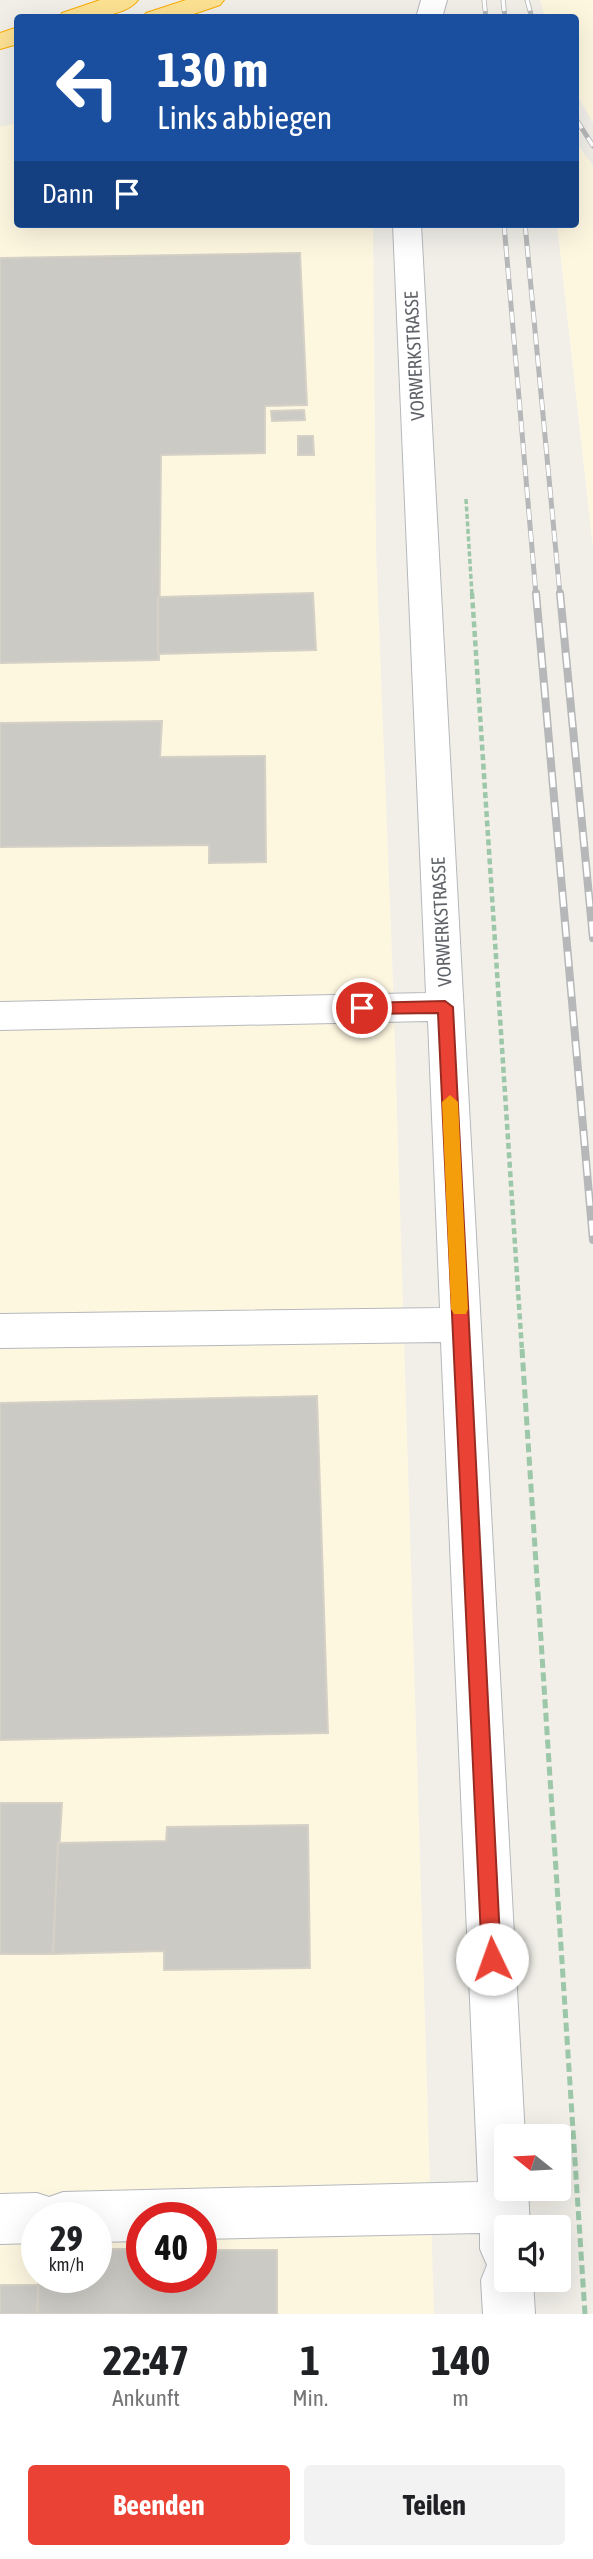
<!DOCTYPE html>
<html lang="de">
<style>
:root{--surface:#fff;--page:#f2f2f2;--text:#202124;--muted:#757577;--accent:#ea4335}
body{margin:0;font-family:"Asap Condensed",sans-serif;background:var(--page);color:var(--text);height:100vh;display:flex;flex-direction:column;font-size:26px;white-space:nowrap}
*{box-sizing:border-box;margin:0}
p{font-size:23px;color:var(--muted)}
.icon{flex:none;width:38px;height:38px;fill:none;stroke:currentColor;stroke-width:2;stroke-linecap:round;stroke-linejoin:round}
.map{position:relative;height:2314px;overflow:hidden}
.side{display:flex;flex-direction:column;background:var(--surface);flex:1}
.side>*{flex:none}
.top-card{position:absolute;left:14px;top:14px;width:565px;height:214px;border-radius:7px;box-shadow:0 7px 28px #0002;background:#1a4fa0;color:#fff;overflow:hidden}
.needle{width:46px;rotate:288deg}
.tools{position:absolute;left:494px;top:2124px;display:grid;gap:14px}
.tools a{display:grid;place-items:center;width:77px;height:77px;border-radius:7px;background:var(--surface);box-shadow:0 7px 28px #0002;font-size:35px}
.speed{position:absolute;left:21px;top:2202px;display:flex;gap:14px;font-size:35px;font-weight:700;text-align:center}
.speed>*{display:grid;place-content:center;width:91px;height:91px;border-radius:50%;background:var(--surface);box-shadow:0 7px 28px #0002;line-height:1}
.speed small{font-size:18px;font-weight:400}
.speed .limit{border:10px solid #d22;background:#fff;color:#111}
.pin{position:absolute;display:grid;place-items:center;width:60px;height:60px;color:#fff;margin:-30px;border:4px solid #fff;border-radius:50%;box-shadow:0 2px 7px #0007}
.me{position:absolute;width:77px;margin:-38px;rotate:357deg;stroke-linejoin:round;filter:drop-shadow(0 0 5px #0008)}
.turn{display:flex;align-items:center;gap:24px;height:147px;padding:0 28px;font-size:32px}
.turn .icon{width:91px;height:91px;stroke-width:2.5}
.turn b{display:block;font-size:49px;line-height:60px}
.then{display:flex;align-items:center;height:66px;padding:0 28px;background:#0003;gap:14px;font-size:26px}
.eta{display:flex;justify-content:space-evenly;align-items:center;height:119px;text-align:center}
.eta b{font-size:42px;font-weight:700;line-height:49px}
.button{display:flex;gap:14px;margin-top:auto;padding:14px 28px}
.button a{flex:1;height:80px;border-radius:7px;background:var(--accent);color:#fff;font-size:28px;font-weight:700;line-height:80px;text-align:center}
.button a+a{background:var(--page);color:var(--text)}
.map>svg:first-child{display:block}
.commercial{fill:#fef7e0;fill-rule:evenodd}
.building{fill:#cccac5;stroke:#d6d1c6;stroke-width:2}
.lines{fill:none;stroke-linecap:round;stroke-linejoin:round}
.minor-casing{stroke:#b5b8bc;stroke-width:2}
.highway-casing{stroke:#f9ab00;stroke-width:2}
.path-far2{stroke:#9cc7a9;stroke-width:3.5;stroke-dasharray:5 2.5;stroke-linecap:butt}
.path-far1{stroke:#9cc7a9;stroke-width:4.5;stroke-dasharray:6 3.5;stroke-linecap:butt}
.path{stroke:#9cc7a9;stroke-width:5;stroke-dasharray:9 4.5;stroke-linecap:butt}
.minor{fill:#fff;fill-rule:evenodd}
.highway{fill:#fde293;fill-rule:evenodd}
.rail-far1-casing{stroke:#b6b7b8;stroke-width:5}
.rail-casing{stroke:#b6b7b8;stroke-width:8}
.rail-far1{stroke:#fff;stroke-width:3.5;stroke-dasharray:11;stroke-linecap:butt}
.rail{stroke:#fff;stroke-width:5;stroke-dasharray:15;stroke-linecap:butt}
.route{fill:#ea4335;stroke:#982c22;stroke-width:2}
.slow{fill:#f59e0b}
.labels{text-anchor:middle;stroke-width:6;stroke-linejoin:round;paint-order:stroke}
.street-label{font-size:19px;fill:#5f6368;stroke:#fff}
</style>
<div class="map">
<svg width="593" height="2314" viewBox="0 0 593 2314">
<rect width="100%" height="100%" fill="#f1efe8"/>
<g class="commercial">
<path d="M540 0H593V123L576 93V18L545 17Z"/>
<path d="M17 123 18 224H373L376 549 393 981 434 2314H0V127ZM37 2217H96V2277H37ZM142 2217H201V2277H142Z"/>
<path d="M576 142 593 166V548L557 224H576Z"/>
</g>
<g class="building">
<path d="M300 253 307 405 265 406V453L161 455 159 660 0 663V258Z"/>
<path d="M304 410 305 420 272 421 271 411Z"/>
<path d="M298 436H313L314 455H298Z"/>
<path d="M313 593 316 650 158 654V597Z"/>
<path d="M162 721 160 757 265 756 266 862 209 863V845L0 847V723Z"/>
<path d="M317 1396 328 1733 0 1740V1403Z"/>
<path d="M0 1803H62L53 1954H0Z"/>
<path d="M308 1825 310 1968 164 1970V1951L53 1954 58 1843 166 1841 167 1827Z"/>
<path d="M96 2249H142V2277H201V2250H277V2314H37L39 2277H96Z"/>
<path d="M0 2285H38L37 2314H0Z"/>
</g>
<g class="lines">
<g class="minor-casing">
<g id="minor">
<path d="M421 0H447L442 18H416Z"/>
<path d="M393 224H421L525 2137H506V2189H528L530 2228H506V2280H533L535 2314H483L481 2280 487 2265 480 2249V2233L201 2239V2217H142V2241L96 2242V2217H37V2243L0 2244V2194L37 2193 49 2197 63 2192 478 2182 441 1342 0 1348V1314L440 1308 428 1021 0 1030V1002L426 993Z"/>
</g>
</g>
<g class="highway-casing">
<g id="highway">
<path d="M100 0H138C124 19 80 18 59 18L62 13Z"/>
<path d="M186 0H224L220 5 182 18H143L146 13Z"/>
<path d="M18 27V44L0 49V33Z"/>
</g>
</g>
<path class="path-far2" d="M466 499 472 595"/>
<path class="path-far1" d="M472 593 522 1351"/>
<path class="path" d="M522 1349 585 2314"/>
<use href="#minor" class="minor"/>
<use href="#highway" class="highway"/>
<g class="rail-far1-casing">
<g id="rail-far1">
<path d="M484 0 486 18"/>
<path d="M503 0 505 18"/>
<path d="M527 0 532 18"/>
<path d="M576 119 593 146"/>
<path d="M504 224 536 595"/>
<path d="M525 224 560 595"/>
</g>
</g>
<g class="rail-casing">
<g id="rail">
<path d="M536 593 593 1240"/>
<path d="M560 593 593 938"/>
</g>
</g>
<use href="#rail-far1" class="rail-far1"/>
<use href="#rail" class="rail"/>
</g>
<path class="route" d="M445 1001 453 1007 501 1959 499 1966 492 1968 485 1966 482 1959 438 1013 362 1014 354 1008 362 1003Z"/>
<path class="slow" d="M450 1095 458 1102 468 1309 466 1314H454L451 1309 442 1102Z"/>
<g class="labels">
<g class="street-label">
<text transform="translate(414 356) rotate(-93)" y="7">VORWERKSTRASSE</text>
<text transform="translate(441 922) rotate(-93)" y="7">VORWERKSTRASSE</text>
</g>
</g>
</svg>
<div class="tools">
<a><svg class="needle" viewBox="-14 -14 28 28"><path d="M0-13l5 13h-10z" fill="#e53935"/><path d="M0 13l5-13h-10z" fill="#757577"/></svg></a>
<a><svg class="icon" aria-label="sound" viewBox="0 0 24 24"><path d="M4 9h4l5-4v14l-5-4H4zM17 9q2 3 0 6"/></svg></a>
</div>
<div class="speed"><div>29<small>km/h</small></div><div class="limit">40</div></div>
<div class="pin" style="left:362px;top:1008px;background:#d93025"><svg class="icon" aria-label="arrive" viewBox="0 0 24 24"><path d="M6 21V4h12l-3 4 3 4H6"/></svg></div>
<svg class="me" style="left:492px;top:1959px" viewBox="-20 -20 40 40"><circle r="19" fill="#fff"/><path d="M0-13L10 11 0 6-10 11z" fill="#ea4335"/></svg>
<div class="top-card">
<div class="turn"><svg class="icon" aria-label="left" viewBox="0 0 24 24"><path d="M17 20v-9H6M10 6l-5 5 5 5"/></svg><div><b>130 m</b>Links abbiegen</div></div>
<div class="then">Dann<svg class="icon" aria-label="arrive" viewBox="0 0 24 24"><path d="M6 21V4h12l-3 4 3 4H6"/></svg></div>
</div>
</div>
<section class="side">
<div class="eta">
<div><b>22:47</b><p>Ankunft</p></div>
<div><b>1</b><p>Min.</p></div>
<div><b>140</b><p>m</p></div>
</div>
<div class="button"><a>Beenden</a><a>Teilen</a></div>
</section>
